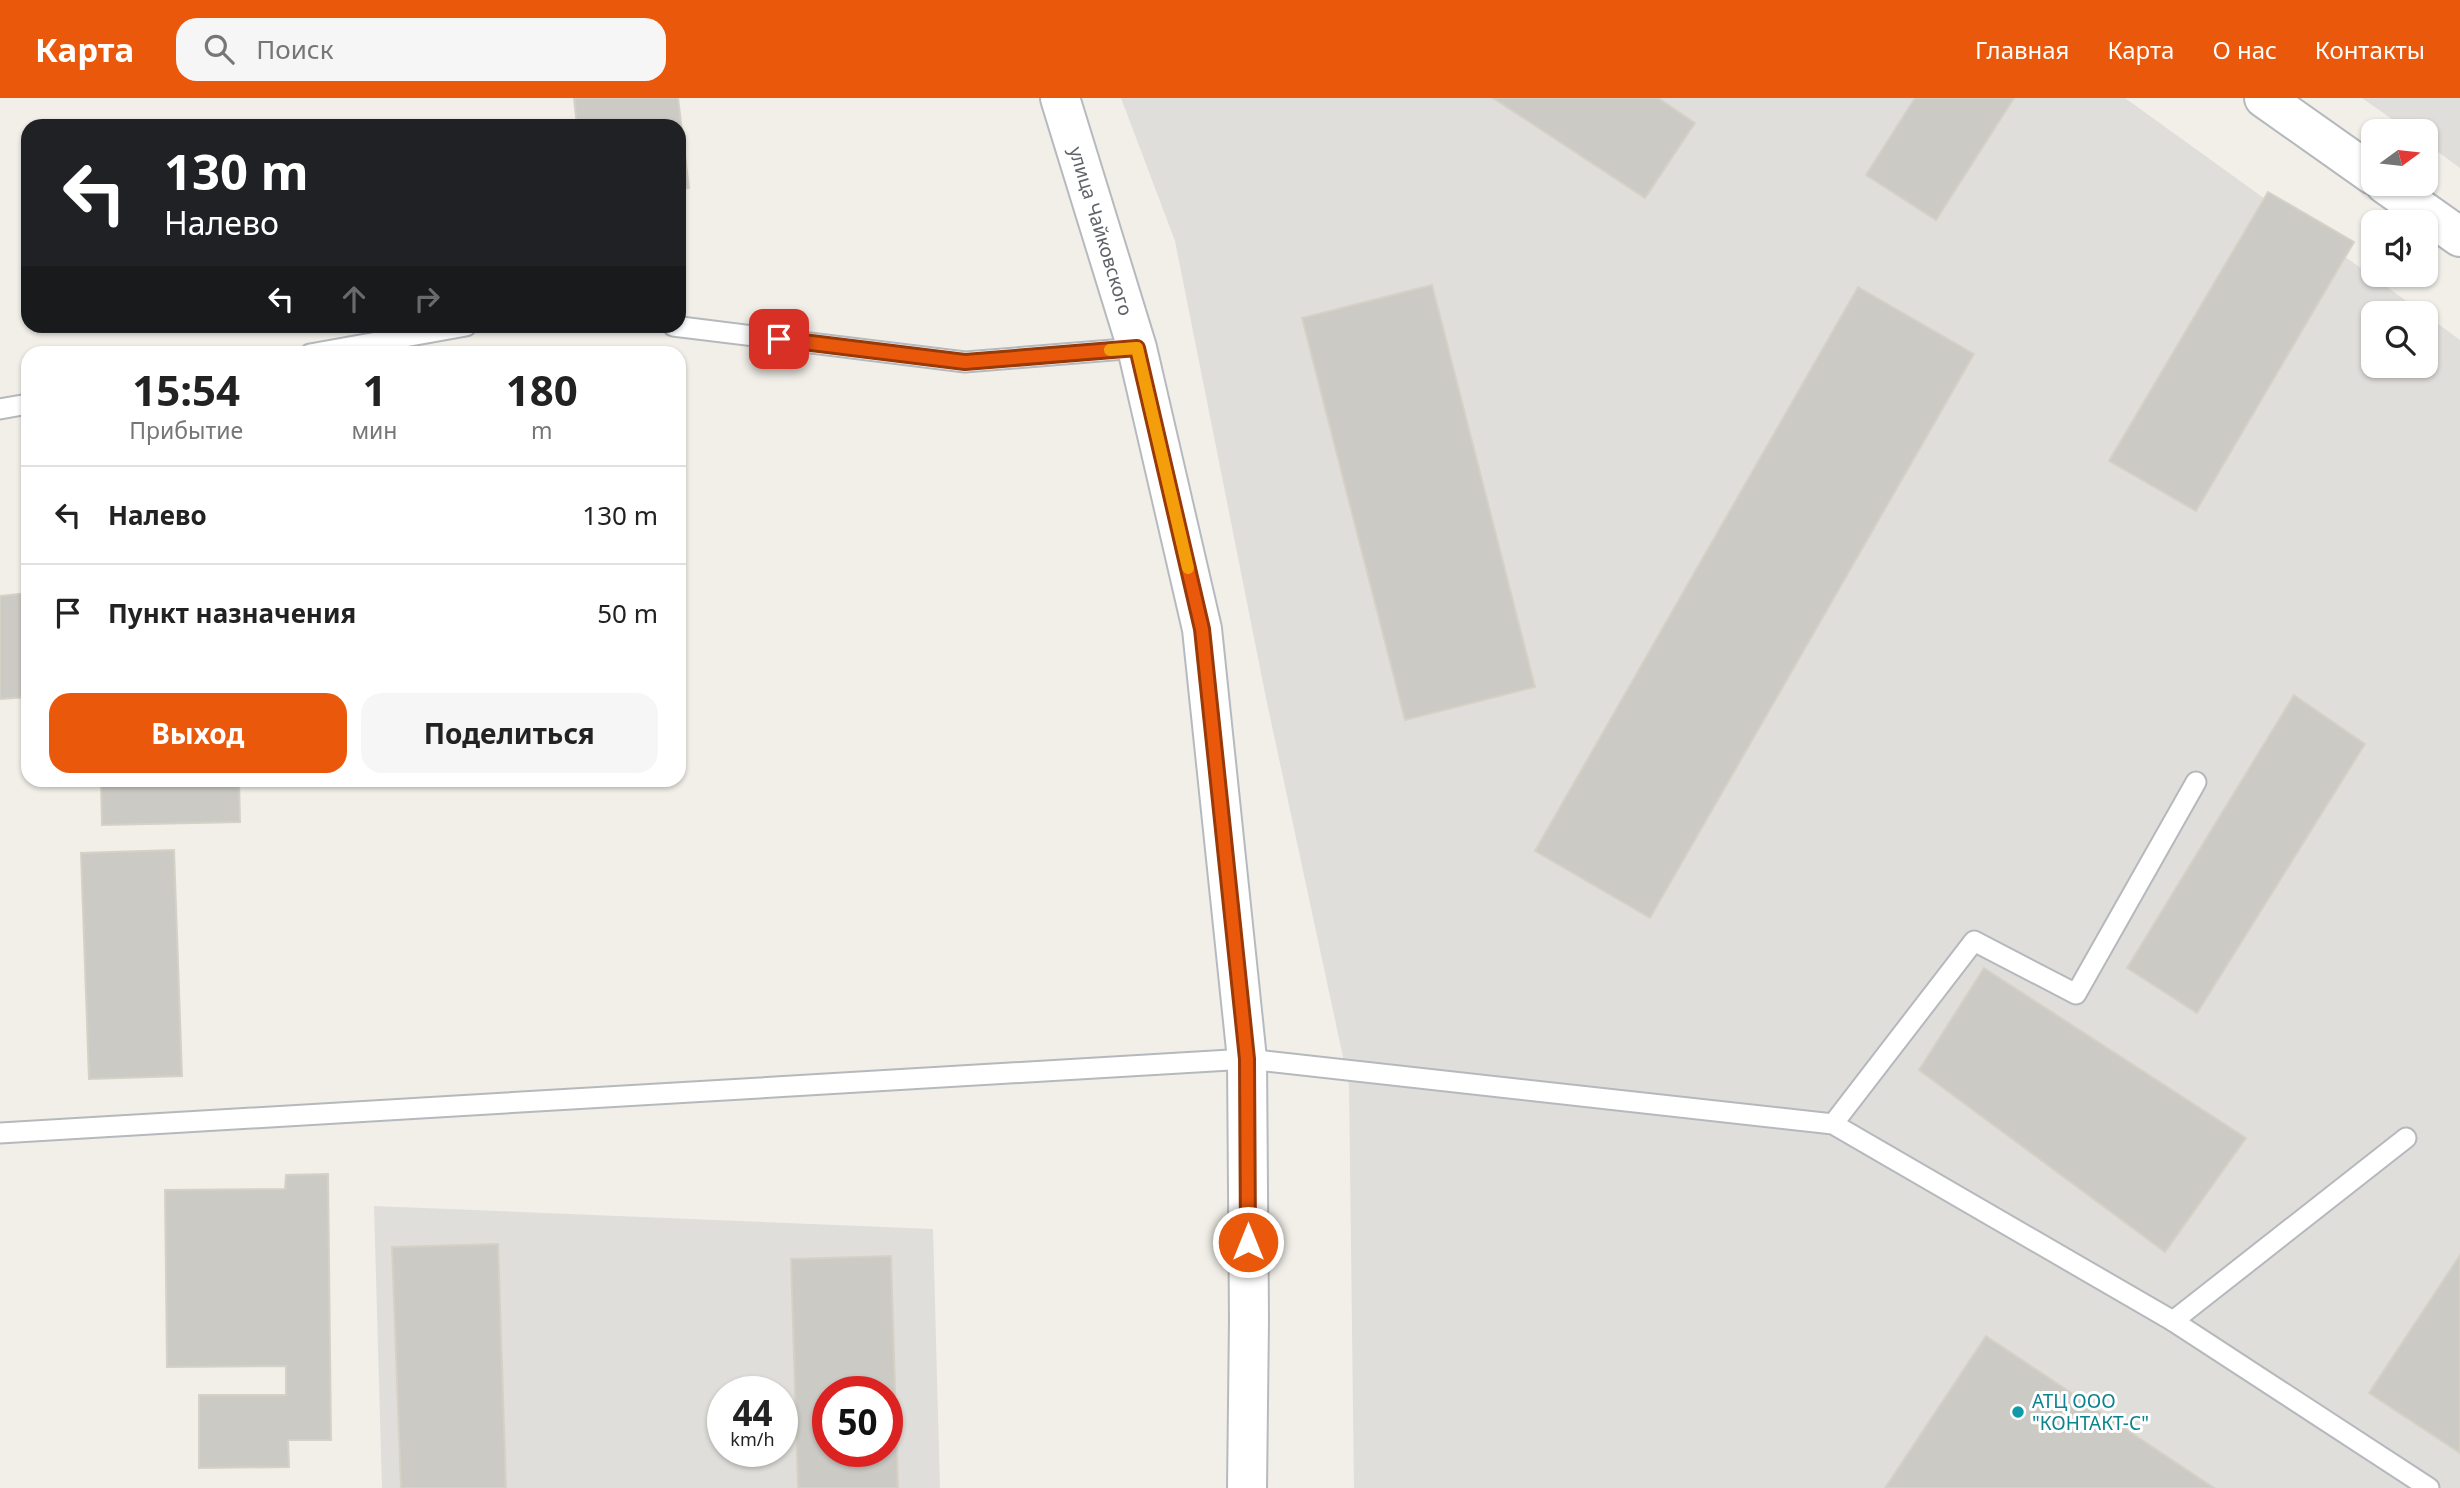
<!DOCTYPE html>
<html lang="ru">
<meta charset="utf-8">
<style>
:root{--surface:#fff;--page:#f6f6f6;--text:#222;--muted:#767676;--line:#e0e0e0;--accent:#ea580c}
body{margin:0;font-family:"Noto Sans",sans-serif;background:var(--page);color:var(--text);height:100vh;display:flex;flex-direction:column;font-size:26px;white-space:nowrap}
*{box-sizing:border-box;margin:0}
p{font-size:23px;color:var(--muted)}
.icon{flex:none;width:38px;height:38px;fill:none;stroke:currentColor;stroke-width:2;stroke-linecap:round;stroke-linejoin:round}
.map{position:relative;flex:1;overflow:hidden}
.panel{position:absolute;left:21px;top:248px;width:665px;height:441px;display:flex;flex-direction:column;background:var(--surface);border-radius:21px;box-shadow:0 2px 5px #0004}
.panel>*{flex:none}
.hud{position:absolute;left:21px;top:21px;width:665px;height:214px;border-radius:21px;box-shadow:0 2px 5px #0004;background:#202124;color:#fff;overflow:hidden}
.needle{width:46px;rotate:75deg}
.buttons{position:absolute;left:2361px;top:21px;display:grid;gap:14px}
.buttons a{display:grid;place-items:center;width:77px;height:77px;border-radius:14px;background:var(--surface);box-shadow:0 2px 5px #0004;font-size:35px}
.speed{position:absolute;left:707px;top:1278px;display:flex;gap:14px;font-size:35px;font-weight:700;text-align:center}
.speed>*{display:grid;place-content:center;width:91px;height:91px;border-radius:50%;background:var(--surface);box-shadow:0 2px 5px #0004;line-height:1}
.speed small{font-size:18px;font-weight:400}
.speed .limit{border:10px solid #d22;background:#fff;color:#111}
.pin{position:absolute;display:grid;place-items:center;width:60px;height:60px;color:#fff;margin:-30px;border-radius:14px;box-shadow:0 4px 10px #0006}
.me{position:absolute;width:77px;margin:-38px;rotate:0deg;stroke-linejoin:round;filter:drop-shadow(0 0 5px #0008)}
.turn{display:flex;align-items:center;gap:24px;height:147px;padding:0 28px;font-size:32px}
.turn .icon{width:91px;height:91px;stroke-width:2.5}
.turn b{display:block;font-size:49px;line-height:60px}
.lanes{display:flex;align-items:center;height:66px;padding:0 28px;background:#0003;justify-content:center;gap:35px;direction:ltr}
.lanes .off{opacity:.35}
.eta{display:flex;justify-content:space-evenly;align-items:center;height:119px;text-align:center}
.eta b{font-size:42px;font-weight:700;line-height:49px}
.action{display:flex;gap:14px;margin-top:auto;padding:14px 28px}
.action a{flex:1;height:80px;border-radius:21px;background:var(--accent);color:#fff;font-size:28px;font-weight:700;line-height:80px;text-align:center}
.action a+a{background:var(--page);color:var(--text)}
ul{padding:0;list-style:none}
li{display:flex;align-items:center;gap:21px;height:98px;padding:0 28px;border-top:2px solid var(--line)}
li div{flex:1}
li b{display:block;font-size:26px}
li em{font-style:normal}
header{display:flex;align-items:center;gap:42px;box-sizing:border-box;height:98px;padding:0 35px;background:var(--accent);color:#fff}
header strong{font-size:33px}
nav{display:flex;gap:38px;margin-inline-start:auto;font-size:24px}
.search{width:490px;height:63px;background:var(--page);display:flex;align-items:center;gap:18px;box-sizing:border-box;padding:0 24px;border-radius:21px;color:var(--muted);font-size:26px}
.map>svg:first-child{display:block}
.industrial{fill:#e0deda;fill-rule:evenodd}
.building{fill:#cccac5;stroke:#d6d1c6;stroke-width:2;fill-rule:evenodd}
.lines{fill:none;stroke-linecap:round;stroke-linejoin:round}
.lane-casing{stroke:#b5b8bc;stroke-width:23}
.street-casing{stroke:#b5b8bc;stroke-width:42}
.secondary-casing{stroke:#b6babf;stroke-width:42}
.lane{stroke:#fff;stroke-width:19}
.street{stroke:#fff;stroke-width:38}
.secondary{stroke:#fff;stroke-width:38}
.route-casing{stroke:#983908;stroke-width:18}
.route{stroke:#ea580c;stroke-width:12}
.slow{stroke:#f59e0b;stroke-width:12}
.culture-dot{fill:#0f9aa8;stroke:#fff;stroke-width:2.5}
.labels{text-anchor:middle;stroke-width:6;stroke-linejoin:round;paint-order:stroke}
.street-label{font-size:19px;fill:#5f6368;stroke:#fff}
.culture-label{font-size:19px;fill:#0d838f;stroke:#fff;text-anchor:start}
</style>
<header>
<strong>Карта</strong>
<div class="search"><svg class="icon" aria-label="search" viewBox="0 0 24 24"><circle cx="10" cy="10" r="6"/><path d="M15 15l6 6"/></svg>Поиск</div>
<nav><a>Главная</a><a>Карта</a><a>О нас</a><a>Контакты</a></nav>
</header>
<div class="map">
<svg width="2460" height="1390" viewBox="0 0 2460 1390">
<rect width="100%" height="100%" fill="#f1efe8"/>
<g class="industrial">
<path d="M1121 0H2125L2423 215H2373V268H2426V217L2460 242V1390H1354L1349 987 1266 600 1175 143Z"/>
<path d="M2362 0H2460V70L2426 45V33H2409Z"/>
<path d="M374 1108 933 1131 940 1390H382ZM723 1293H782V1353H723ZM828 1293H887V1353H828Z"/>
</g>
<g class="building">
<path d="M574 0H678L689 90 679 91V28H577Z"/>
<path d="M1493 0H1658L1695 25 1645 100Z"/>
<path d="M1915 0H2014L1936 122 1866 77Z"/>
<path d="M2268 94 2354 144 2196 413 2109 363Z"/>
<path d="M1432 187 1535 589 1405 622 1302 220Z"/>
<path d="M1858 189 1974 256 1650 820 1535 753Z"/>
<path d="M28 495V599L0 601V498Z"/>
<path d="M2294 597 2365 646 2197 915 2127 870Z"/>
<path d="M101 682H239L240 724 102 727Z"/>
<path d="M174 752 182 978 89 981 81 755Z"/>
<path d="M1984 870 2246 1040 2165 1154 1919 972Z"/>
<path d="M328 1076 331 1342H288L289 1369 199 1370V1297H286V1268L167 1269 165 1092 285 1091 286 1077Z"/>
<path d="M498 1146 506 1390H401L392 1149Z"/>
<path d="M2460 1157V1355L2369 1295Z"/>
<path d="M891 1158 898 1390H798L791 1161ZM828 1293H887V1353H828Z"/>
<path d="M1986 1238 2214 1390H1885Z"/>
</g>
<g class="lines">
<g class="lane-casing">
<g id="lane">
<path d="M673 228 965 264 1137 250"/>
<path d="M310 256 466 228"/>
<path d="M0 311 28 306"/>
<path d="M1833 1026 1974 843 2076 896 2196 684"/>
<path d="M0 1035 1247 961 1833 1026 2173 1223 2406 1040"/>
<path d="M2173 1223 2429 1390"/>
</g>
</g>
<g class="street-casing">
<g id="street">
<path d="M2264 0 2373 77"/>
<path d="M2385 86 2460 139"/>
</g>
</g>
<g class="secondary-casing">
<path id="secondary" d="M1060 0 1137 250 1202 531 1247 961 1249 1222 1247 1390"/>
</g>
<use href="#lane" class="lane"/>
<use href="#street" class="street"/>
<use href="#secondary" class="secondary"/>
</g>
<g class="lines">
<g class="route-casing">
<path id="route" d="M779 241 965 264 1137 250 1202 531 1247 961 1248 1144"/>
</g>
<use href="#route" class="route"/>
<path class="slow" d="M1110 252 1137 250 1188 470"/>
</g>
<circle class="culture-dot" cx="2018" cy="1314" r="7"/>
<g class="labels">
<g class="street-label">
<text transform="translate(1101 133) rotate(73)" y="7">улица Чайковского</text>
</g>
<g class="culture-label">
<text x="2032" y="1310">АТЦ ООО<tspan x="2032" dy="22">"КОНТАКТ-С"</tspan></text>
</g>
</g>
</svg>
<div class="buttons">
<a><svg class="needle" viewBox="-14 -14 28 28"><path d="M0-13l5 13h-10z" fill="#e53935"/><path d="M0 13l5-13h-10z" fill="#767676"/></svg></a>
<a><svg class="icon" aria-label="sound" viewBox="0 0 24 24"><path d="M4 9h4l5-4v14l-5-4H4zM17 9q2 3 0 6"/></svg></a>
<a><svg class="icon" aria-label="search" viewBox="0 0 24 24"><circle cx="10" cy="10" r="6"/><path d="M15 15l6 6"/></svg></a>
</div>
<div class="speed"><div>44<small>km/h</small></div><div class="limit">50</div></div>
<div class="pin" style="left:779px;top:241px;background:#d93025"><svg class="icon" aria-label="arrive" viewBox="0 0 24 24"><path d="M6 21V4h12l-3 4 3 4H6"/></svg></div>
<svg class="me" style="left:1248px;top:1144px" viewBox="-20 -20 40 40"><circle r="17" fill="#ea580c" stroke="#fff" stroke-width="3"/><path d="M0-11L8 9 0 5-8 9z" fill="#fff"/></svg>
<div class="hud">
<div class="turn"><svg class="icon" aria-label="left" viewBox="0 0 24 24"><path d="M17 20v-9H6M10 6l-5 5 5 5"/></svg><div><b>130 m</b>Налево</div></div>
<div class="lanes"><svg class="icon" aria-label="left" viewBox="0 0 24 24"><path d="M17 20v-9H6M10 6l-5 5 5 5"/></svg><svg class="icon off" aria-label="ahead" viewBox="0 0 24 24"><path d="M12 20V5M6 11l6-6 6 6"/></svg><svg class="icon off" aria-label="right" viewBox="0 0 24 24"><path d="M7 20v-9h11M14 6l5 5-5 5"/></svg></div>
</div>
<section class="panel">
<div class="eta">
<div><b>15:54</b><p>Прибытие</p></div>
<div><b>1</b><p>мин</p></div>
<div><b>180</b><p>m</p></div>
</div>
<ul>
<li><svg class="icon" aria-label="left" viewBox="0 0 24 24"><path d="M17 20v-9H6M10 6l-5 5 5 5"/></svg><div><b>Налево</b></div><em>130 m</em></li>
<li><svg class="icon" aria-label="arrive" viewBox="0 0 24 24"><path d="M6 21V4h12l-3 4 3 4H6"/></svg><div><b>Пункт назначения</b></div><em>50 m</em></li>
</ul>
<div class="action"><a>Выход</a><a>Поделиться</a></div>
</section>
</div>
